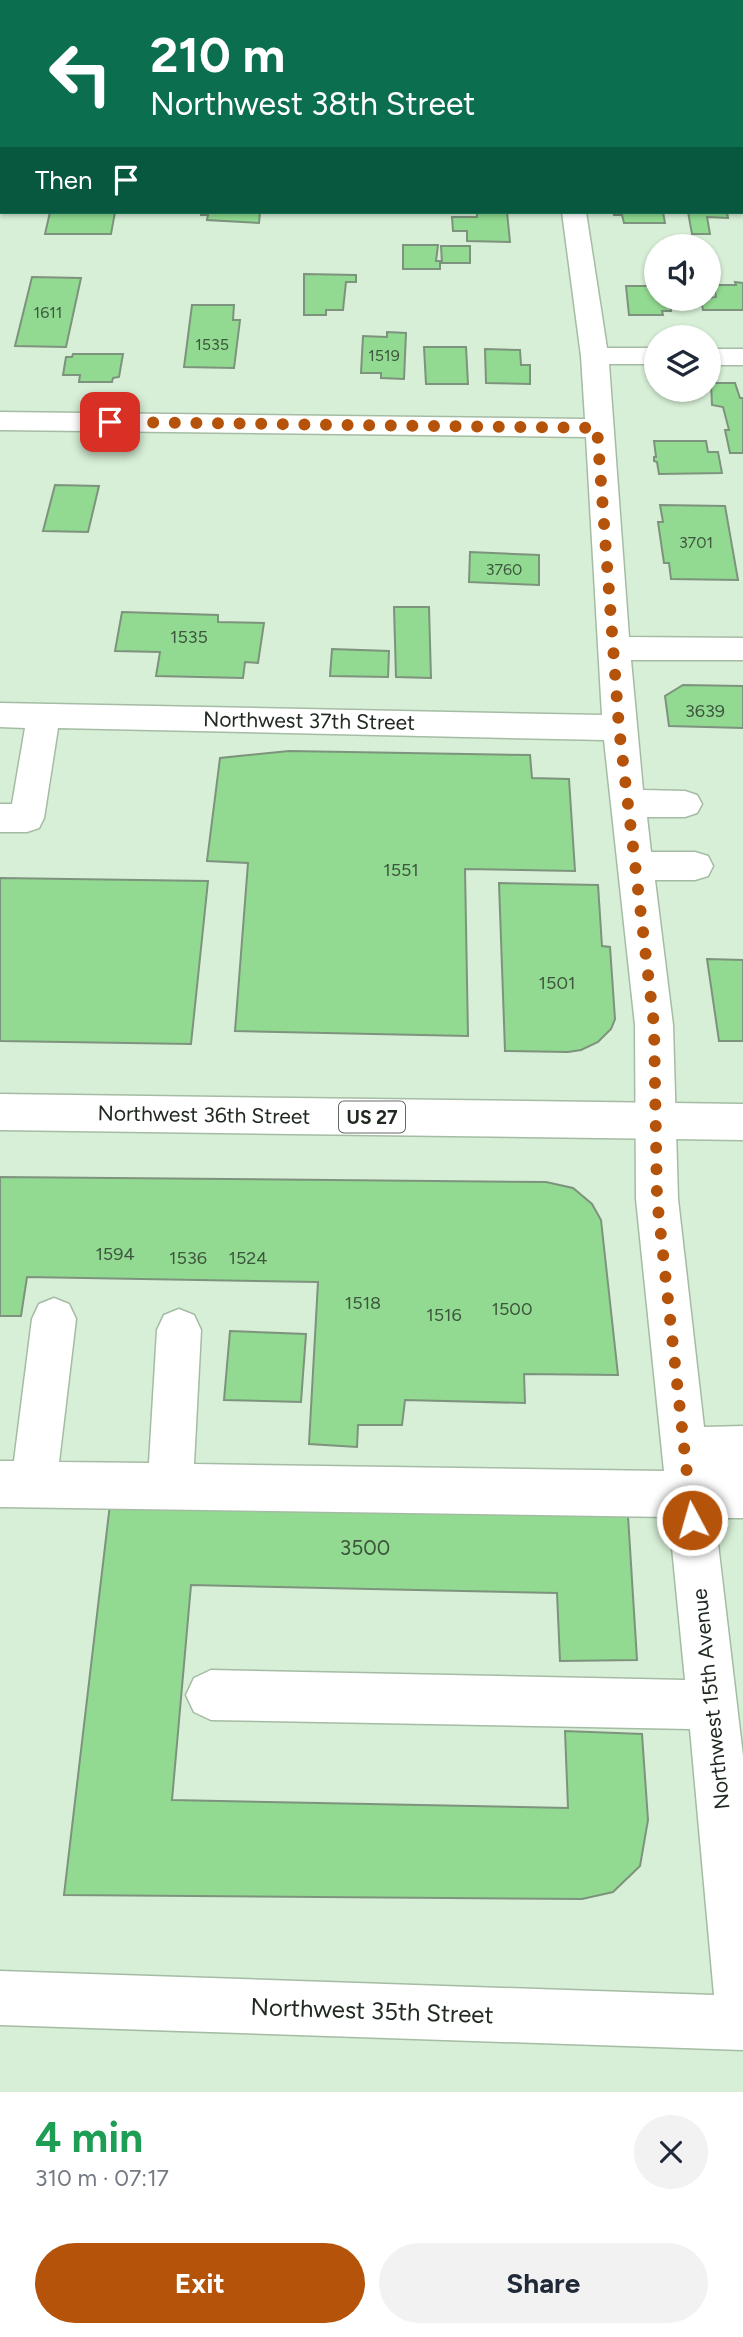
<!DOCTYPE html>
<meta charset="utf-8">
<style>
:root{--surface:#fff;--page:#f2f2f3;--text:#1f2937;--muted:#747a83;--accent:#b45309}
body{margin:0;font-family:Figtree,sans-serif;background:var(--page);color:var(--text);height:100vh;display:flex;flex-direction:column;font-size:26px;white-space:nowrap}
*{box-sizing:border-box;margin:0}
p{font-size:23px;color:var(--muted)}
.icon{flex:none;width:38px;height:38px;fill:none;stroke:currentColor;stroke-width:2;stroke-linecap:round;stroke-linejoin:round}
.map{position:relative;height:2092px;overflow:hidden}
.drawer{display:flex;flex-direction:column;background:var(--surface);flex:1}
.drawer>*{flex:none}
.guide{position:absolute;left:0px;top:0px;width:744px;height:214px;box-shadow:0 2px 5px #0004;background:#0b6e4f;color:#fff;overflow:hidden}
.buttons{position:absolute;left:644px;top:234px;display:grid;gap:14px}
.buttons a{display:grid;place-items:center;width:77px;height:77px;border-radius:50%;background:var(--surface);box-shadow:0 2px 5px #0004;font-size:35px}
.pin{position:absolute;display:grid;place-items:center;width:60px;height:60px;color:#fff;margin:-30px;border-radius:14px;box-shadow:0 4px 10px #0006}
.me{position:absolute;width:77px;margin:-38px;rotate:354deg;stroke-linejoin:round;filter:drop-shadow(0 0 5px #0008)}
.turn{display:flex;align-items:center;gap:24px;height:147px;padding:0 35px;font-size:32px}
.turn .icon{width:91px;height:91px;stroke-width:2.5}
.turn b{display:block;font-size:49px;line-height:60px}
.then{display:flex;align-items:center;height:66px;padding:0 35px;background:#0003;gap:14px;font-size:26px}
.round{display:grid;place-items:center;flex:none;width:74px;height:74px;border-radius:37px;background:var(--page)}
.headline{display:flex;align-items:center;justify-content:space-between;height:119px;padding:0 35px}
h1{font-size:42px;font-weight:700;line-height:52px;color:#1e9e55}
.action{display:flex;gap:14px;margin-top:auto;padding:14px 35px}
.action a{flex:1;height:80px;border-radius:42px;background:var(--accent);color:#fff;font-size:28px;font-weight:700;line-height:80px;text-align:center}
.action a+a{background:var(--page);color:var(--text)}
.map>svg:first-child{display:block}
.building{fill:#92da91;stroke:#7d937d;stroke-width:2}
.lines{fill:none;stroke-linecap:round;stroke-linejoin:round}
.minor-casing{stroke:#a5bca4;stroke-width:3}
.major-casing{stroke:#a5bca4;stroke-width:3}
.highway-casing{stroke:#a5bca4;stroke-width:3}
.minor{fill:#fff;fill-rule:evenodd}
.major{fill:#fff;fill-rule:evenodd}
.highway{fill:#fff;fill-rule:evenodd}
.rail{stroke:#5c695b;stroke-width:3.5;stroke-dasharray:5 5;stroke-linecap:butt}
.route{stroke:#b45309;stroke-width:12;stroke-dasharray:0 21.6}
.labels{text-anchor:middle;stroke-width:7;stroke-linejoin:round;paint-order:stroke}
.far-number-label{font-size:16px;fill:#3d563d}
.number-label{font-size:18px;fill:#3d563d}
.shield{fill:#fff;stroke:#646a64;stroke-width:2}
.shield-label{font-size:19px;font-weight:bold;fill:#212a21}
.street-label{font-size:21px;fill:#212a21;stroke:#fff}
.near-number-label{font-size:21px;fill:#3d563d}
.near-street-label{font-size:24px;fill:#212a21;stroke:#fff}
</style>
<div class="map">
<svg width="743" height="2092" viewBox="0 0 743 2092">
<rect width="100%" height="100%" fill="#d7efd6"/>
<g class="building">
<path d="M50 212H115L111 234H45Z"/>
<path d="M201 212H260L259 223 207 220 208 215H201Z"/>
<path d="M477 212H507L510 242 467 241V231H453L452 217H477Z"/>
<path d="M613 212H663L665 223H624L622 215H614Z"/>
<path d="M688 212H727L728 218 707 217 710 234H692Z"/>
<path d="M403 245H438L436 261H440V269H403Z"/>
<path d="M441 246H470V263H442Z"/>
<path d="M304 274 356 275V282H346L343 310H326V315H304Z"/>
<path d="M32 277 81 278 66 347 15 346Z"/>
<path d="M653 281H656V299H678L679 304H670L671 311H662L663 315H629L626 286H653Z"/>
<path d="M735 282 743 283V310H703L701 299 716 297 714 285H736Z"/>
<path d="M192 305H234L233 320H240L234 368 184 367Z"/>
<path d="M387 332 406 333 404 379 381 378V373H361L363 336 387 337Z"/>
<path d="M424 347H466L468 384H426Z"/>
<path d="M485 349 520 350 521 365H530V384L486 383Z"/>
<path d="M73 354H123L119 377 113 378 112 382H79L80 375H63L66 357H72Z"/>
<path d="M711 383H735L740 398H743V453H730L725 430H729L723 407 712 405Z"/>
<path d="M654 441H706L708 452H718L722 473 659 474 657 462 654 461V457H656Z"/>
<path d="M55 485 99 486 88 532 43 531Z"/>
<path d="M660 505 725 506 738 580 671 579 669 563H664L658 522H663Z"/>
<path d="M470 552 539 555V585L469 582Z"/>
<path d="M394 607H429L431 678 396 677Z"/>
<path d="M122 612 218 615V622L264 623 258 663 245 662 243 678 156 676 160 652 115 651Z"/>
<path d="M332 649 389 651 388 677 330 676Z"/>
<path d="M683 685 743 686V728L669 726 665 696Z"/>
<path d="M289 751 530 755 532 778 569 779 575 871 465 869 468 1036 235 1031 248 863 207 861 220 758Z"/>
<path d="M0 878 208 881 191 1044 0 1041Z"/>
<path d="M499 883 598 885 602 946 610 947 615 1019 611 1029 598 1042 581 1050 568 1052 505 1051Z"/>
<path d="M707 959 743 960V1041H719Z"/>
<path d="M0 1177 546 1182 573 1188 592 1204 601 1220 618 1375 524 1374 525 1403 405 1400 402 1425H358L357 1447 309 1444 318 1282 27 1277 21 1316H0Z"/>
<path d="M230 1331 306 1334 301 1402 224 1400Z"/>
<path d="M110 1504 628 1516 637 1660 560 1661 557 1593 191 1585 172 1800 568 1808 565 1731 642 1734 648 1820 640 1866 613 1892 582 1899 64 1895Z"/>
</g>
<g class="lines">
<g class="minor-casing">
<g id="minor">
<path d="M562 212H586L607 348H656V364H609L629 637 743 638V660H631L643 790 685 791 697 795 702 804 697 813 685 817H647L651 852H695L708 856 713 866 708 876 695 880H655L673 1025 678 1199 704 1427 743 1426V1472H730H743V1518H715L743 1756V2050L0 2025V1971L714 1995 690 1729 211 1720 194 1712 186 1695 194 1678 211 1670 685 1680 669 1517 0 1507V1461H14L32 1319 39 1304 54 1298 69 1304 76 1319 59 1462 149 1463 157 1330 164 1315 179 1309 194 1315 201 1330 194 1464 664 1471 636 1199 635 1025 604 740 58 728 44 818 39 828 27 832H0V804H12L25 728 0 727V703L602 715 586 437 0 430V412L585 419 581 356Z"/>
<rect x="709" y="349" width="34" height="16"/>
</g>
</g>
<g class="major-casing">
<g id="major">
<rect x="0" y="143" width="2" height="14"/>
<rect x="742" y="150" width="1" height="14"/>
<path d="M0 1094 743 1104V1140L0 1130Z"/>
</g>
</g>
<g class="highway-casing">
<g id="highway">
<rect x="0" y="26" width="2" height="12"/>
<rect x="742" y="34" width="1" height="14"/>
<rect x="0" y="63" width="2" height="14"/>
<rect x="742" y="75" width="1" height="14"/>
</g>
</g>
<use href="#minor" class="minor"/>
<use href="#major" class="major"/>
<use href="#highway" class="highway"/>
<path class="rail" d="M678 0H743"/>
</g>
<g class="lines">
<path class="route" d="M110 422 597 428 619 728 654 1025 657 1199 692 1520"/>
</g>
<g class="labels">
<g class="far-number-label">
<text x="48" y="318">1611</text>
<text x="212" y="350">1535</text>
<text x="384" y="361">1519</text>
<text x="696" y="548">3701</text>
<text x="504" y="575">3760</text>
</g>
<g class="number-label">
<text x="189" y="643">1535</text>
<text x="705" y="717">3639</text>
<text x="401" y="876">1551</text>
<text x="557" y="989">1501</text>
<text x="115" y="1260">1594</text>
<text x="188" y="1264">1536</text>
<text x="248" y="1264">1524</text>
<text x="363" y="1309">1518</text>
<text x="512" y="1315">1500</text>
<text x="444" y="1321">1516</text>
</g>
<rect class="shield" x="339" y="1101.5" width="66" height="31" rx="5"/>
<g class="shield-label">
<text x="372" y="1124">US 27</text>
</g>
<g class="street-label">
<text transform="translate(309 721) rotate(1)" y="7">Northwest 37th Street</text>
<text transform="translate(204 1115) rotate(1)" y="7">Northwest 36th Street</text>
<text transform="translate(711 1699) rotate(-96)" y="7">Northwest 15th Avenue</text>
</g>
<g class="near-number-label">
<text x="365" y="1555">3500</text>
</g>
<g class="near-street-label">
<text transform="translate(372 2011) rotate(2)" y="8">Northwest 35th Street</text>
</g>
</g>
</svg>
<div class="buttons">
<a><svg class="icon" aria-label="sound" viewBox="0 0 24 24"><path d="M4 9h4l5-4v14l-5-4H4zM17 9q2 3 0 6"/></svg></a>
<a><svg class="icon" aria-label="layers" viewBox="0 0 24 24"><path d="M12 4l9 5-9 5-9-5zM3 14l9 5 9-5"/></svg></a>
</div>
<div class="pin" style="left:110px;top:422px;background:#d93025"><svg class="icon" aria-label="arrive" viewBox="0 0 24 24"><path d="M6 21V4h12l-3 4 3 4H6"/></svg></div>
<svg class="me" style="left:692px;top:1520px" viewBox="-20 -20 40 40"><circle r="17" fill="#b45309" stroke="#fff" stroke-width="3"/><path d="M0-11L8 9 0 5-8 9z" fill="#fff"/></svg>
<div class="guide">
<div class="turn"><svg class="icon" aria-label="left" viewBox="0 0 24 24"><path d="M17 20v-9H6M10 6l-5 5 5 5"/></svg><div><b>210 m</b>Northwest 38th Street</div></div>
<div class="then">Then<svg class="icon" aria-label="arrive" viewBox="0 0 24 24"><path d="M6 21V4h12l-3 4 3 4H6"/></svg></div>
</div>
</div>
<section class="drawer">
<div class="headline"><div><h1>4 min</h1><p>310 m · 07:17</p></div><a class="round"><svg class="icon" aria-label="close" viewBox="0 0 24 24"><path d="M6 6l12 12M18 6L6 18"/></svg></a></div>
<div class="action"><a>Exit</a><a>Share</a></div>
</section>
